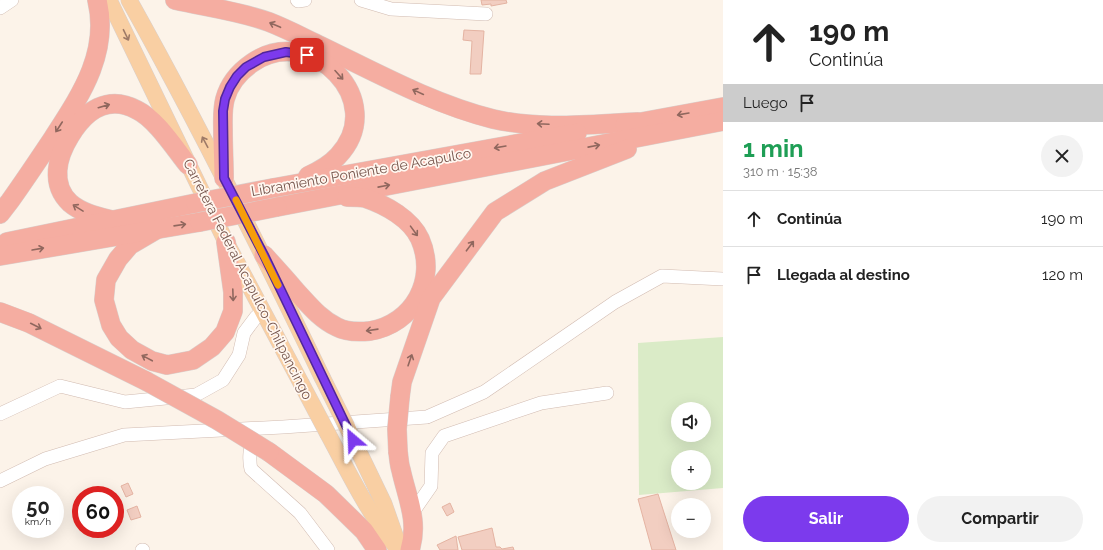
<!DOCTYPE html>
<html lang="es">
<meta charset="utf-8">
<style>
:root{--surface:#fff;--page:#f2f2f2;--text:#222;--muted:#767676;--line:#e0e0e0;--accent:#7c3aed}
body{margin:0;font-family:Raleway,sans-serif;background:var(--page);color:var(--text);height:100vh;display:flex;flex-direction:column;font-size:15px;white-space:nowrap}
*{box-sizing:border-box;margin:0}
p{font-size:13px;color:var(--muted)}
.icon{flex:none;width:22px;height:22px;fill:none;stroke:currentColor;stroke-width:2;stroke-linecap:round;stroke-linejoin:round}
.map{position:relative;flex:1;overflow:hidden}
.drawer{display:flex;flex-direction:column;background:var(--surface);width:380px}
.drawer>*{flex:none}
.banner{background:#fff;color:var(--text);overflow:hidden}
.controls{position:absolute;left:671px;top:402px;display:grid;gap:8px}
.controls a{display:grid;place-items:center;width:40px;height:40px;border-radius:50%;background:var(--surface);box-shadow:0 4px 16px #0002;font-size:20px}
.speed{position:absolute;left:12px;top:486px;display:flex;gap:8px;font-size:20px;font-weight:700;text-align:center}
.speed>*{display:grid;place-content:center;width:52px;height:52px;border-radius:50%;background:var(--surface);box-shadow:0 4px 16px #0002;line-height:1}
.speed small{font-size:10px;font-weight:400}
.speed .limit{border:6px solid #d22;background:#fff;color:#111}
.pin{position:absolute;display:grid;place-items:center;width:34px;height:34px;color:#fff;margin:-17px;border-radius:8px;box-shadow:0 2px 6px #0006}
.me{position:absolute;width:44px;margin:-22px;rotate:334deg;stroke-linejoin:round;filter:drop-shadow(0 0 3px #0008)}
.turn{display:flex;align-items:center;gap:14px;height:84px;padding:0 20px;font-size:18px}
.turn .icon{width:52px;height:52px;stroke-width:2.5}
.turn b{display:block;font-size:28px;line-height:34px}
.then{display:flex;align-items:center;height:38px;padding:0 20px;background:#0003;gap:8px;font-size:15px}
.round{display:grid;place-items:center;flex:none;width:42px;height:42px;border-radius:21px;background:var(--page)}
.headline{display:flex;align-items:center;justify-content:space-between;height:68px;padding:0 20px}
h1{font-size:24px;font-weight:700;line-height:30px;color:#1e9e55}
.cta{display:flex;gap:8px;margin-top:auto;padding:8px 20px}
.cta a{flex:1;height:46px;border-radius:24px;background:var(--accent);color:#fff;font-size:16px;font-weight:700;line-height:46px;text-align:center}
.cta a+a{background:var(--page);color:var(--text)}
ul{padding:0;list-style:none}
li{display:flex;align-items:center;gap:12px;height:56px;padding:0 20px;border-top:1px solid var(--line)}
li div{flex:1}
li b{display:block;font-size:15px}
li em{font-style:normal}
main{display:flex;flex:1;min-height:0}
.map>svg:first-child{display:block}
.green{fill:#daebc7;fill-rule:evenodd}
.building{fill:#f2cec1;stroke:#e4b3a2}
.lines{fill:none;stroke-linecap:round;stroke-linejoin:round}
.minor-casing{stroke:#d1bbb1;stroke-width:14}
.major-casing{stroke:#d9d0cd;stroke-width:17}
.highway-casing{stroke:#d9d0cd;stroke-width:20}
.minor{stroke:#fff;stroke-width:13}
.major{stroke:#f9cfa3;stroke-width:16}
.highway{stroke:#f5ada1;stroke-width:19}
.major-bridge-casing{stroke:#d9d0cd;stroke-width:17;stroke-linecap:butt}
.highway-bridge-casing{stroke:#d9d0cd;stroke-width:20;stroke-linecap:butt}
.major-bridge{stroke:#f9cfa3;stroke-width:16}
.highway-bridge{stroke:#f5ada1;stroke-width:19}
.oneway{stroke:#90675e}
.oneway2{stroke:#9e7a67}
.route-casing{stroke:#51269a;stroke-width:10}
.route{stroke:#7c3aed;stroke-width:7}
.slow{stroke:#f59e0b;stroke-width:7}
.labels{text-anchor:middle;stroke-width:3.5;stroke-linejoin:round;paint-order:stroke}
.street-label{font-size:14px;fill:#77564d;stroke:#fff7f0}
</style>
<main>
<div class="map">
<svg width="723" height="550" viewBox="0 0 723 550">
<rect width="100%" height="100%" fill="#fcf3e9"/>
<path class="green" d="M723 337V488L639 495 638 343ZM678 409H704V435H678ZM678 457H704V483H678Z"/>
<g class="building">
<path d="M481 0H506L507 3 491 6V4L482 5Z"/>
<path d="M464 30 484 31 481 74H470L472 41 463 40Z"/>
<path d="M128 483 133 494 126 497 121 486Z"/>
<path d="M658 494 676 550H652L638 499Z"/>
<path d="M450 503 454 512 447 516 442 507Z"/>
<path d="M137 506 141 517 131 520 127 510Z"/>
<path d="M492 528 496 547H500L502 549 513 547 514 550H462L458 537Z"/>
<path d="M456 536 458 550H440L437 545Z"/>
</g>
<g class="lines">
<g class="minor-casing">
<g id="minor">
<path d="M297 0 298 1 305 0"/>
<path d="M361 0 391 9 486 14"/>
<path d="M0 8 12 0"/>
<path d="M0 414 60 386 125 402 196 395 223 380 239 355 244 333 256 317 263 311"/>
<path d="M253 434C251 446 248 457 251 469L300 513 328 550"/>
<path d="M0 481 45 459 124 435 283 427 427 417 484 392 615 302 662 276 723 279"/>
<path d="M413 512 431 486 432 453 444 436 541 403 607 393"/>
<path d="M142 550H143"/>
</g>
</g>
<g class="major-casing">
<g id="major">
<path d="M109 0 226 242 301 383"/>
<path d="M129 0C198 123 261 250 322 377"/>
<path d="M347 427 384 504 397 541"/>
<path d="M328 434C349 473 369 516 399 550"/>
</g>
</g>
<g class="highway-casing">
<g id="highway">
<path d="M175 0C206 7 239 11 269 22 287 29 304 38 321 46 377 73 433 104 493 119 540 130 590 124 638 122"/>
<path d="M625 125 723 107"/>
<path d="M224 178C224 163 223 147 223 132 223 121 222 110 225 99 229 84 239 72 252 63 311 22 390 101 338 156 330 165 319 171 308 176"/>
<path d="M273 188 577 133"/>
<path d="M277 207 723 121"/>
<path d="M0 214 10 201C25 180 39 159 53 138 80 96 110 53 97 0"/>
<path d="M115 221C100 217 83 214 70 203 50 184 57 157 70 136 85 111 108 94 137 110 156 119 175 149 188 165"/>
<path d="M159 228 130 245 118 259 106 280 104 300 111 325 119 338 132 350 152 361 167 365 193 360 212 347 225 332 233 311V292L226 242"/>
<path d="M7 242 196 203"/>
<path d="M264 255C275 267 286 279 296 291 309 305 320 319 337 327 346 332 360 332 370 331 413 324 438 280 420 239 411 219 386 205 365 198 360 197 353 197 347 197"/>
<path d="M0 256 200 222"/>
<path d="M0 312 29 323 146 381"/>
<path d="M400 397 402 382 431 298 495 212 545 181 627 149"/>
<path d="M269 452 326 494 364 531 377 550"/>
<path d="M398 452C399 458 399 464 401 470 407 498 419 521 410 550"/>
</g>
</g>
<use href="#minor" class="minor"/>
<use href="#major" class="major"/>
<use href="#highway" class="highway"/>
<g class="major-bridge-casing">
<g id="major-bridge">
<path d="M322 377 347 427"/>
<path d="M301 383 328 434"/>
</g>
</g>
<g class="highway-bridge-casing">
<g id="highway-bridge">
<path d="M196 203 273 188"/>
<path d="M200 222 277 207"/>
<path d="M146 381 217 420 269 452"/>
<path d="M398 452 397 429 400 397"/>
</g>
</g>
<use href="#major-bridge" class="major-bridge"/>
<use href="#highway-bridge" class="highway-bridge"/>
</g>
<defs><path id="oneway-shaft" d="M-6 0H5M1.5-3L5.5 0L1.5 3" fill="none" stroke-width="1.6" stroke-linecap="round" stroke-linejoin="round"/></defs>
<g class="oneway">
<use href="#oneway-shaft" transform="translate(275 25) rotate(-157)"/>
<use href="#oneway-shaft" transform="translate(339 75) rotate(48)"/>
<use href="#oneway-shaft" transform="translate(418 92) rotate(-155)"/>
<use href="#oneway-shaft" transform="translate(104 106) rotate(-16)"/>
<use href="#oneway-shaft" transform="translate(683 114) rotate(170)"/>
<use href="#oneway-shaft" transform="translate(543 124) rotate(-177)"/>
<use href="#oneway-shaft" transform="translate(59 127) rotate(123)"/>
<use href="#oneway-shaft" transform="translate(594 146) rotate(-11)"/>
<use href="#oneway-shaft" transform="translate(500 147) rotate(170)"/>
<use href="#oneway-shaft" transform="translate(384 186) rotate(-11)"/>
<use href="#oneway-shaft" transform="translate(78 208) rotate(-148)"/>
<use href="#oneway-shaft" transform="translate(180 225) rotate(-8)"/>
<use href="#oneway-shaft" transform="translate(414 231) rotate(54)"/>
<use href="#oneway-shaft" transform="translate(470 246) rotate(-53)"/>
<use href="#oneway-shaft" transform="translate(38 249) rotate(-10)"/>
<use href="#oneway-shaft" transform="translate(233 295) rotate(88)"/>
<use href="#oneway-shaft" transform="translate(36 326) rotate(27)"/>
<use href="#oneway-shaft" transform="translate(372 330) rotate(172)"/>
<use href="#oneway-shaft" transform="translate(147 358) rotate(-152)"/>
<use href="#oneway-shaft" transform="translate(410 360) rotate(-71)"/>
</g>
<g class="oneway2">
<use href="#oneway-shaft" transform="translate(126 35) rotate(64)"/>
<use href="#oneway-shaft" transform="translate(205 142) rotate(-118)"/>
</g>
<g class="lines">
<g class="route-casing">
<path id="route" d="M307 55 286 52 264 57 246 67 237 76 230 87 225 99 223 111 224 178 264 255 353 440"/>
</g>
<use href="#route" class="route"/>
<path class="slow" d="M236 200 278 285"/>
</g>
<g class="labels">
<g class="street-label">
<text transform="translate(361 172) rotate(-10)" y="5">Libramiento Poniente de Acapulco</text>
<text transform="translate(248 279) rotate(63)" y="5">Carretera Federal Acapulco-Chilpancingo</text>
</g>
</g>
</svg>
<div class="controls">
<a><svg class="icon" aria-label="sound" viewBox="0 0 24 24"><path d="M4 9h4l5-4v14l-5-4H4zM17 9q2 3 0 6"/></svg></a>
<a>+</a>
<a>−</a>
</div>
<div class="speed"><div>50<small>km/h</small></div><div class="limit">60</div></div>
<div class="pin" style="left:307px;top:55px;background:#d93025"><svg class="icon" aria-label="arrive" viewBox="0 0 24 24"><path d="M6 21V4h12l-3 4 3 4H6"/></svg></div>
<svg class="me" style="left:353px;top:440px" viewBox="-20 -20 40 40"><path d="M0-17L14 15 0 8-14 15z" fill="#7c3aed" stroke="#fff" stroke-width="4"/></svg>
</div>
<section class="drawer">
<div class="banner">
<div class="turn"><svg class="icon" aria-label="ahead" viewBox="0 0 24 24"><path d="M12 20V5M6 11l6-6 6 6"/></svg><div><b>190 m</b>Continúa</div></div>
<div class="then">Luego<svg class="icon" aria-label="arrive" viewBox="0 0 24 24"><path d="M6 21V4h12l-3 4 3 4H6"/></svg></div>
</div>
<div class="headline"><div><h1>1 min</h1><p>310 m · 15:38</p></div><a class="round"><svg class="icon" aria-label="close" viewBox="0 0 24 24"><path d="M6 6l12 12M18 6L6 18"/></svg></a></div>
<ul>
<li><svg class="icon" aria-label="ahead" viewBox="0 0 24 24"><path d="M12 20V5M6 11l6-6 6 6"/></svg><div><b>Continúa</b></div><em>190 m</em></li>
<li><svg class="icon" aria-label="arrive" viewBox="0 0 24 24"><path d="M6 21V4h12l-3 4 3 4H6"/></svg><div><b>Llegada al destino</b></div><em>120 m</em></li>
</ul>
<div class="cta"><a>Salir</a><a>Compartir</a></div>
</section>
</main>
